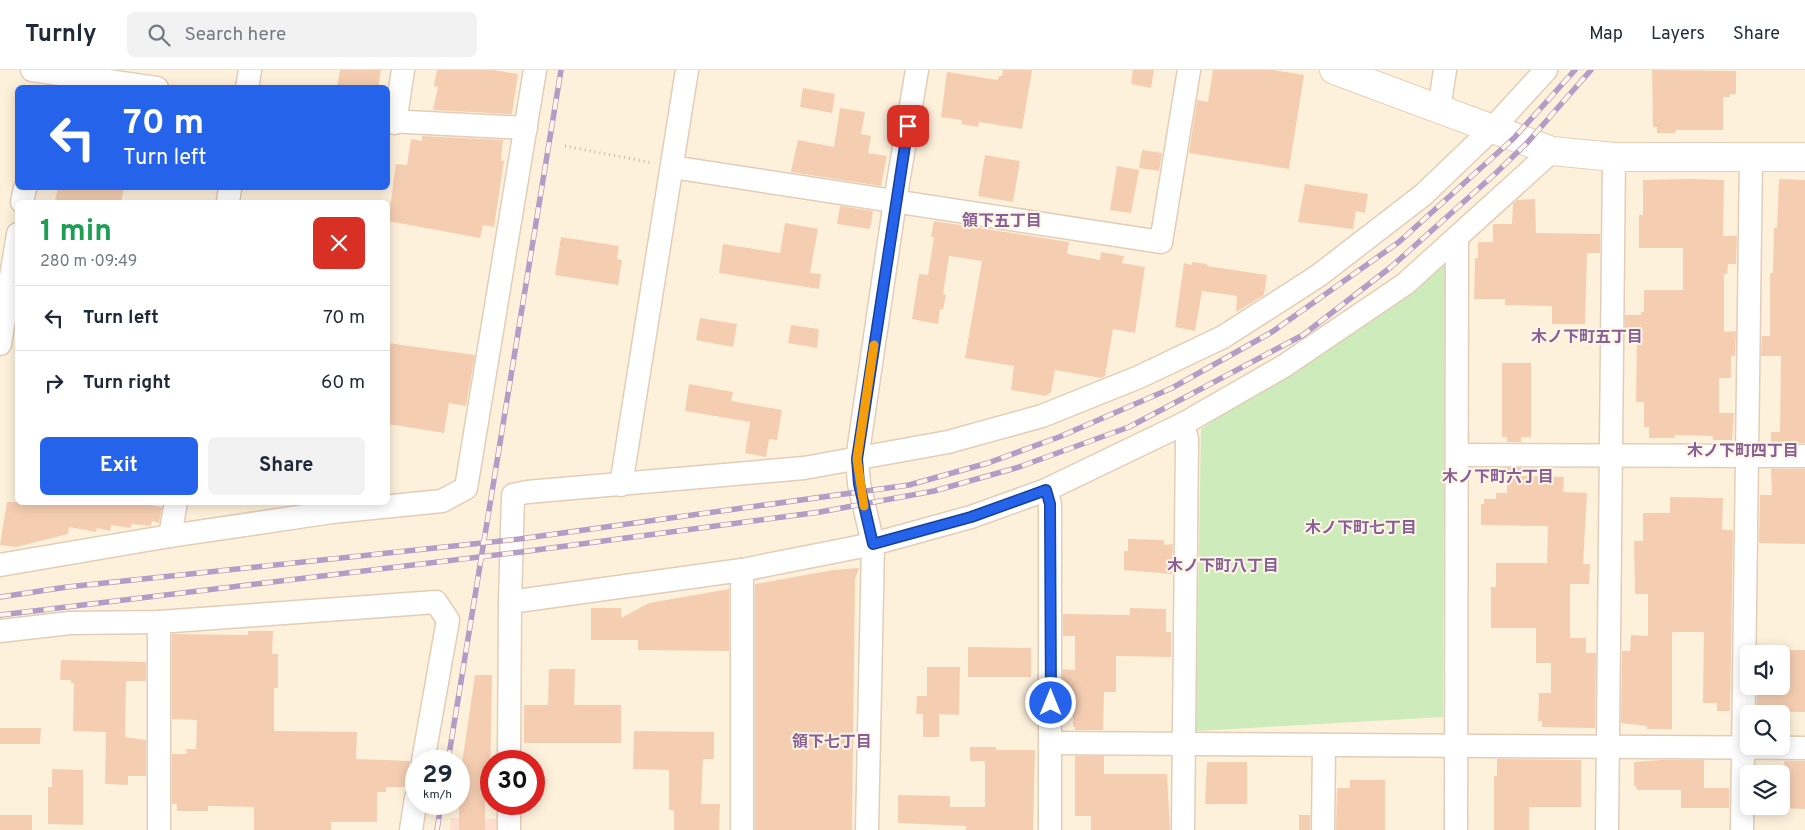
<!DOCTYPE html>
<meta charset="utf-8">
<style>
:root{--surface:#fff;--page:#f2f2f3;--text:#1f2937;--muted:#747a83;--line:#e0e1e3;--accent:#2563eb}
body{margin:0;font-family:Overpass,"Noto Sans JP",sans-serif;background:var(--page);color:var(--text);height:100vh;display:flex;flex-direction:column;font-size:19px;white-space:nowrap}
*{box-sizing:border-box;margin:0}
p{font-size:16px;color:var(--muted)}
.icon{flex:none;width:28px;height:28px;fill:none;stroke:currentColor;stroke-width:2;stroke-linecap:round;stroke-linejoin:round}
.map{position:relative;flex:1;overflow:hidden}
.panel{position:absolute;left:15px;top:130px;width:375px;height:305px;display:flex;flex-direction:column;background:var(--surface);border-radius:8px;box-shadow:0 2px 12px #0003}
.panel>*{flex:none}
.top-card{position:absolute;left:15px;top:15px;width:375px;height:105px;border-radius:8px;box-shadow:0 2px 12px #0003;background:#2563eb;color:#fff;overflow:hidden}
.buttons{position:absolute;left:1740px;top:575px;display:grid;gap:10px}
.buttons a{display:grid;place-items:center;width:50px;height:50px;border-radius:8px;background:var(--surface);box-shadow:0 2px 12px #0003;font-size:25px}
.speed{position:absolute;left:405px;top:680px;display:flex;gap:10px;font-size:25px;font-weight:700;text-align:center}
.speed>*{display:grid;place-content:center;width:65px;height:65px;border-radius:50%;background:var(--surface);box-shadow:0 2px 12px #0003;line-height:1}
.speed small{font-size:12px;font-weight:400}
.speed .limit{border:8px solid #d22;background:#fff;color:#111}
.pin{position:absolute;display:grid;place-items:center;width:42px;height:42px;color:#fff;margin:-21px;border-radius:10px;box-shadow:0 2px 8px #0006}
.me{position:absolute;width:55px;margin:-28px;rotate:0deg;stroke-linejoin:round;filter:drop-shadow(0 0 4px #0008)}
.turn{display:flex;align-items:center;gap:18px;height:105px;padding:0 25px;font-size:22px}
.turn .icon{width:65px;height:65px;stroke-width:2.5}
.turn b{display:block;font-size:35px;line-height:42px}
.round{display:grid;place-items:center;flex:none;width:52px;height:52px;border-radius:8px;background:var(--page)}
.summary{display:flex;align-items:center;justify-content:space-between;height:85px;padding:0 25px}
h1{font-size:30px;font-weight:700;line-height:38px;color:#1e9e55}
.primary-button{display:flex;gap:10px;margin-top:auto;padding:10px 25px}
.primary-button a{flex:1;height:58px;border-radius:8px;background:var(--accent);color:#fff;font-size:20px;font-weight:700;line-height:58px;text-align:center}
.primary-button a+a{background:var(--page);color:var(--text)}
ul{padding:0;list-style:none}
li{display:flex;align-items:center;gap:15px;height:65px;padding:0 25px;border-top:1px solid var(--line)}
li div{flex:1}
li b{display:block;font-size:19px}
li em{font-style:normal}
header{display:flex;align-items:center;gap:30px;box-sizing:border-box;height:70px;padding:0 25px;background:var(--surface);border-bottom:1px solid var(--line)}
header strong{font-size:24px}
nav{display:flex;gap:28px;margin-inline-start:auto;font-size:18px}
.search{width:350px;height:45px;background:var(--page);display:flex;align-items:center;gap:12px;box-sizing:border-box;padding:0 18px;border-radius:8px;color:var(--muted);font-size:19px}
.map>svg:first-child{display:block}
.commercial{fill:#ffdecf}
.green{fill:#cdebbb}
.building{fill:#f5ceb2}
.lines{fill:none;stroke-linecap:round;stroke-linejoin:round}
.street-casing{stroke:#e2cdb8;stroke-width:25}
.secondary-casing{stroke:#e7ceb6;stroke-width:30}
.path{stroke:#d9b196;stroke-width:3;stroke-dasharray:1 4;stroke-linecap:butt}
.street{stroke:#fff;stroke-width:22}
.secondary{stroke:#fff;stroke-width:28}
.rail-casing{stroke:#b39cc6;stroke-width:5.5}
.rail{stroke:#fff5e4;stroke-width:4;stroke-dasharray:11;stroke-linecap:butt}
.route-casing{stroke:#184099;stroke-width:12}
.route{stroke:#2563eb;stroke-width:9}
.slow{stroke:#f59e0b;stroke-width:9}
.labels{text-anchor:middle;stroke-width:4;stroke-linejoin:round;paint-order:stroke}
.neighbourhood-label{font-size:16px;font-weight:bold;fill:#865f98;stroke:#fff5e4}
</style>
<header>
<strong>Turnly</strong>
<div class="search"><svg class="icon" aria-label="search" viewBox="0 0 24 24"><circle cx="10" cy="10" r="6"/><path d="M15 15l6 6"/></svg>Search here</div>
<nav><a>Map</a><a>Layers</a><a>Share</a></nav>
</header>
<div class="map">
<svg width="1805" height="760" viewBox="0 0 1805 760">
<rect width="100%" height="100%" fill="#fef1dc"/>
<path class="commercial" d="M451 748 500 749V760H450Z"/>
<path class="green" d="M1445 194 1443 647 1196 661 1201 359Z"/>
<g class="building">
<path d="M340 0H381L378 18H337Z"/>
<path d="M437 0H493L518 4 512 44 433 40 438 17 434 16Z"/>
<path d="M1003 0H1032L1022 59 979 52 978 57 961 54 962 50 941 47 947 2 998 10 999 6H1002Z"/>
<path d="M1133 0H1154L1151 18 1131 14Z"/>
<path d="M1213 0H1273L1304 5 1289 99 1189 83 1197 30 1208 32Z"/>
<path d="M1652 0 1736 1V24H1730V27H1723V60H1676L1675 63H1657V57H1653Z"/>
<path d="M803 18 835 24 832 43 800 37Z"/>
<path d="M840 38 865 42 861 64 871 66 868 83 887 86 881 116 791 102 798 70 834 77Z"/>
<path d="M422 66 503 70 501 91H504L494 157 483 155 480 168 388 151 396 94 407 95 411 69 422 71Z"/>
<path d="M1142 80 1162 83 1159 101 1139 98Z"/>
<path d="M985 85 1020 91 1013 132 978 126Z"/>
<path d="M1117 96 1139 100 1131 143 1110 140Z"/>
<path d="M1689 109 1724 110 1723 166H1737L1736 194H1728L1727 204H1724V262L1736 261 1735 286H1731V308H1719V343H1734L1732 370H1713V366L1674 365 1675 368H1649V357H1644V332H1636L1637 262 1625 261V245H1641V242H1644V220H1683V178H1639V145H1643V110Z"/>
<path d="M1779 109 1805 110V373H1771V362H1780L1781 286H1761L1762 266H1770V203H1773L1774 158H1777Z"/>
<path d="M1305 114 1368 124 1365 143 1356 141 1353 159 1298 152Z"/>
<path d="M58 118H124L121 132H55Z"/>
<path d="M1535 129 1536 163 1600 164V183H1587L1585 254H1552V236L1505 235V229H1474L1475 188H1478V172H1493V154H1512L1513 134 1517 130Z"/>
<path d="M840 136 873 141 870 159 837 154Z"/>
<path d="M934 151 1069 172 1067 184 1100 190 1101 182 1124 186 1122 193 1145 197 1135 263 1113 259 1105 306 1101 308 1055 300 1051 322 1046 326 1011 320 1014 296 965 288 982 191 949 186 943 224 946 225 943 240 940 239 938 254 912 249 919 204 928 205 934 167H931Z"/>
<path d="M785 153 818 159 810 203 821 204 819 219 719 203 723 174 780 183Z"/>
<path d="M561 167 619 176 617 189 622 190 618 215 555 205Z"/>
<path d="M1192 192 1207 194V196L1267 205 1264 225 1236 242 1237 226 1202 221 1195 261 1175 257 1184 193 1192 195Z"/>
<path d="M700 248 737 254 733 277 696 270Z"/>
<path d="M791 255 819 259 817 278 788 273Z"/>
<path d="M388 273 475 285 466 336 449 333 444 363 388 354Z"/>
<path d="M1502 293H1531V367H1521V372H1507V367H1502Z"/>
<path d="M689 314 733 322 731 331 782 340 777 370 769 369 766 387 745 383 750 352 685 341Z"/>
<path d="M1507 398H1522V406L1564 407 1563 422 1587 423 1583 494H1590L1589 514H1570V568H1586V583H1596L1595 658 1542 657V651H1538L1539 623H1551V593H1536V558H1491V517H1496V493H1547L1548 456 1481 455V434H1484V429H1496V423H1507Z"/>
<path d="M1771 399H1805V474L1759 473 1760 425H1772Z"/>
<path d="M1670 427 1723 428 1722 460H1733L1730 641H1717V633H1703L1704 562H1672V659H1647V656L1621 653 1622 581H1630L1631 565 1648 566V524H1635L1634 471H1643V443H1670Z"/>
<path d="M7 432H154L153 436 162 437 159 453 152 451 151 456 131 454V458L111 455 110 461 97 458 96 462 69 457 68 464 16 477 0 475Z"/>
<path d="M1128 469 1164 470V475L1173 474 1172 504 1124 500V481H1128Z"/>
<path d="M859 498 855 509 852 760H755V514L833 500Z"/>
<path d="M729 519V581L638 580V570H591V538H621V548L649 533Z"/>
<path d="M1130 538 1166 539V562H1171V587L1116 586V622H1104L1103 660H1075V657H1073V621H1063V599L1075 600V566H1063V544L1130 545Z"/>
<path d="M248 561H273L272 584H278V618H274V661L357 662 356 689 410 691V717H386V722H377V752H331V760H254V737L208 736V741H177V734H172V684H187L186 679H196L197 650 172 649V564L248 565Z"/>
<path d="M968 577 1031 578V607H968Z"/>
<path d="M1781 580H1805V642L1757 641V616H1781Z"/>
<path d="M61 590 146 592V611H126L125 667 146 670V706H128V715L105 714 106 662 73 661 74 613H71V610H60Z"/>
<path d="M927 597H960L959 645 939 644V667H923V644H916L917 626H927Z"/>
<path d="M549 599H575L574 635H621V673H524V635H548Z"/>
<path d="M475 605H492L490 715H485V760H459V714Z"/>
<path d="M0 658H41L40 674H0Z"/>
<path d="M634 661 714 662V689H703L701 734H720L719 760H674V740H669V700L633 699Z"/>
<path d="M970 677H996V680H1035L1033 760H966V756L898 753V725L950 726V737H985V691H970Z"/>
<path d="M1075 686H1104V704H1167L1170 760H1091V746H1075Z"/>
<path d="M1497 689 1581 690V737H1529V760H1494V706H1497Z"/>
<path d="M1660 690H1704V718H1729V738H1681V720H1637L1636 716H1634V692Z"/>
<path d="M1784 691H1805V739L1781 738V696H1784Z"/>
<path d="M1207 692H1247V734H1205Z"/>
<path d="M52 699 83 700V755L48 754V717H52Z"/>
<path d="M1350 710H1385V760H1336L1337 718H1350Z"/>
<rect x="0" y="745" width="32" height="15"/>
<rect x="1299" y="745" width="11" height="15"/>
</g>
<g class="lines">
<g class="street-casing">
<g id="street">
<path d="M32 0 157 18"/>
<path d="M247 18 250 0"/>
<path d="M1439 39 1445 0"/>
<path d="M388 51 526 58"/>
<path d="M395 53 403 0"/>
<path d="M672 97 1161 172 1189 0"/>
<path d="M22 132 25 118"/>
<path d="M228 132 230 118"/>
<path d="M0 274 18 164"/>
<path d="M1458 385 1805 386"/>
<path d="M621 415 687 0"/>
<path d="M1046 420 1050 434V760"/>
<path d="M170 466 176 432"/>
<path d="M0 495 170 466 332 442 442 431 466 418 535 0"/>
<path d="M742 500V760"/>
<path d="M510 532 513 425 527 422 804 398 948 372 1042 346 1139 307 1223 267 1318 206 1423 125 1492 59 1546 0"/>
<path d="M159 552V760"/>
<path d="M0 561 70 553 159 552 436 532 448 550 423 691"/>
<path d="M1051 673 1805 678"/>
<path d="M509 691 510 532 742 500 873 474 971 447 1046 420 1183 354 1284 296 1405 214 1552 81"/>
<path d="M411 760 416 728"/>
<path d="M509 760V734"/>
<path d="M867 760 873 474 859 414 857 389 895 131 917 0"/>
<path d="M1183 760 1187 369 1183 354"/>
<path d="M1323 760 1324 675"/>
<path d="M1456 760 1457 168"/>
<path d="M1607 760 1614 87"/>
<path d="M1742 760 1751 87"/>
</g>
</g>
<g class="secondary-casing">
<path id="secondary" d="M1334 0 1552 81 1614 87H1805"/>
</g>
<path class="path" d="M565 76 653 93"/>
<use href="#street" class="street"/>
<use href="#secondary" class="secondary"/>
<g class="rail-casing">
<g id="rail">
<path d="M0 527 67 517 519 469 909 415 988 393 1059 367 1172 318 1272 262 1399 172 1514 68 1575 0"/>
<path d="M0 545 521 482 820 442 934 421 1019 397 1129 357 1303 265 1391 197 1496 103 1527 73 1591 0"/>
<path d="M448 691 561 0"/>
<path d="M437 760 441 734"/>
</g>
</g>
<use href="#rail" class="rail"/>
</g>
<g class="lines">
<g class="route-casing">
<path id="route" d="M908 56 857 389 859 414 873 474 971 447 1046 420 1050 434 1051 633"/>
</g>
<use href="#route" class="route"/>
<path class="slow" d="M864 436 857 389 874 275"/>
</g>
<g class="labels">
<g class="neighbourhood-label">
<text x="1002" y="156">領下五丁目</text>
<text x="1587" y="272">木ノ下町五丁目</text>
<text x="1743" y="386">木ノ下町四丁目</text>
<text x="1498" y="412">木ノ下町六丁目</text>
<text x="1361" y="463">木ノ下町七丁目</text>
<text x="1223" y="501">木ノ下町八丁目</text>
<text x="832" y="677">領下七丁目</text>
</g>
</g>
</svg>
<div class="buttons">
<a><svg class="icon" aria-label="sound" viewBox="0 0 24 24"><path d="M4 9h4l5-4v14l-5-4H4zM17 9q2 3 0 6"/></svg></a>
<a><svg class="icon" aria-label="search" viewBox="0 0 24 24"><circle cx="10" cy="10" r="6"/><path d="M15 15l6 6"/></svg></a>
<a><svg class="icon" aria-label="layers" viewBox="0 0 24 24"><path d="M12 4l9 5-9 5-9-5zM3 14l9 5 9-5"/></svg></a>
</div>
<div class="speed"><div>29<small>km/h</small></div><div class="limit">30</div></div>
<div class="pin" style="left:908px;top:56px;background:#d93025"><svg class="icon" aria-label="arrive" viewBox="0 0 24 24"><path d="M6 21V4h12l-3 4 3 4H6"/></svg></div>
<svg class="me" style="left:1051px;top:633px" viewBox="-20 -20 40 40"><circle r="17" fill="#2563eb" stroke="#fff" stroke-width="3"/><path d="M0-11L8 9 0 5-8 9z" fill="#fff"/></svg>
<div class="top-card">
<div class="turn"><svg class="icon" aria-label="left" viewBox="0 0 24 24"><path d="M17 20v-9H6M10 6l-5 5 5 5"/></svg><div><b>70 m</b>Turn left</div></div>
</div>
<section class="panel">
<div class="summary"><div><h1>1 min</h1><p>280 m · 09:49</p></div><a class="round" style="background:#d93025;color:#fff"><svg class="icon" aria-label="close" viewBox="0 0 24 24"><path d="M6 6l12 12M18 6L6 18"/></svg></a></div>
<ul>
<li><svg class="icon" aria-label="left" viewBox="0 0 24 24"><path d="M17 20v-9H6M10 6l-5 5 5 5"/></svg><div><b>Turn left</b></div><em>70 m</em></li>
<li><svg class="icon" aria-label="right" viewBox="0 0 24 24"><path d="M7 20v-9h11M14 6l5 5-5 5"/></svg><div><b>Turn right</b></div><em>60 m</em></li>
</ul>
<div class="primary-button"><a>Exit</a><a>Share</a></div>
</section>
</div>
